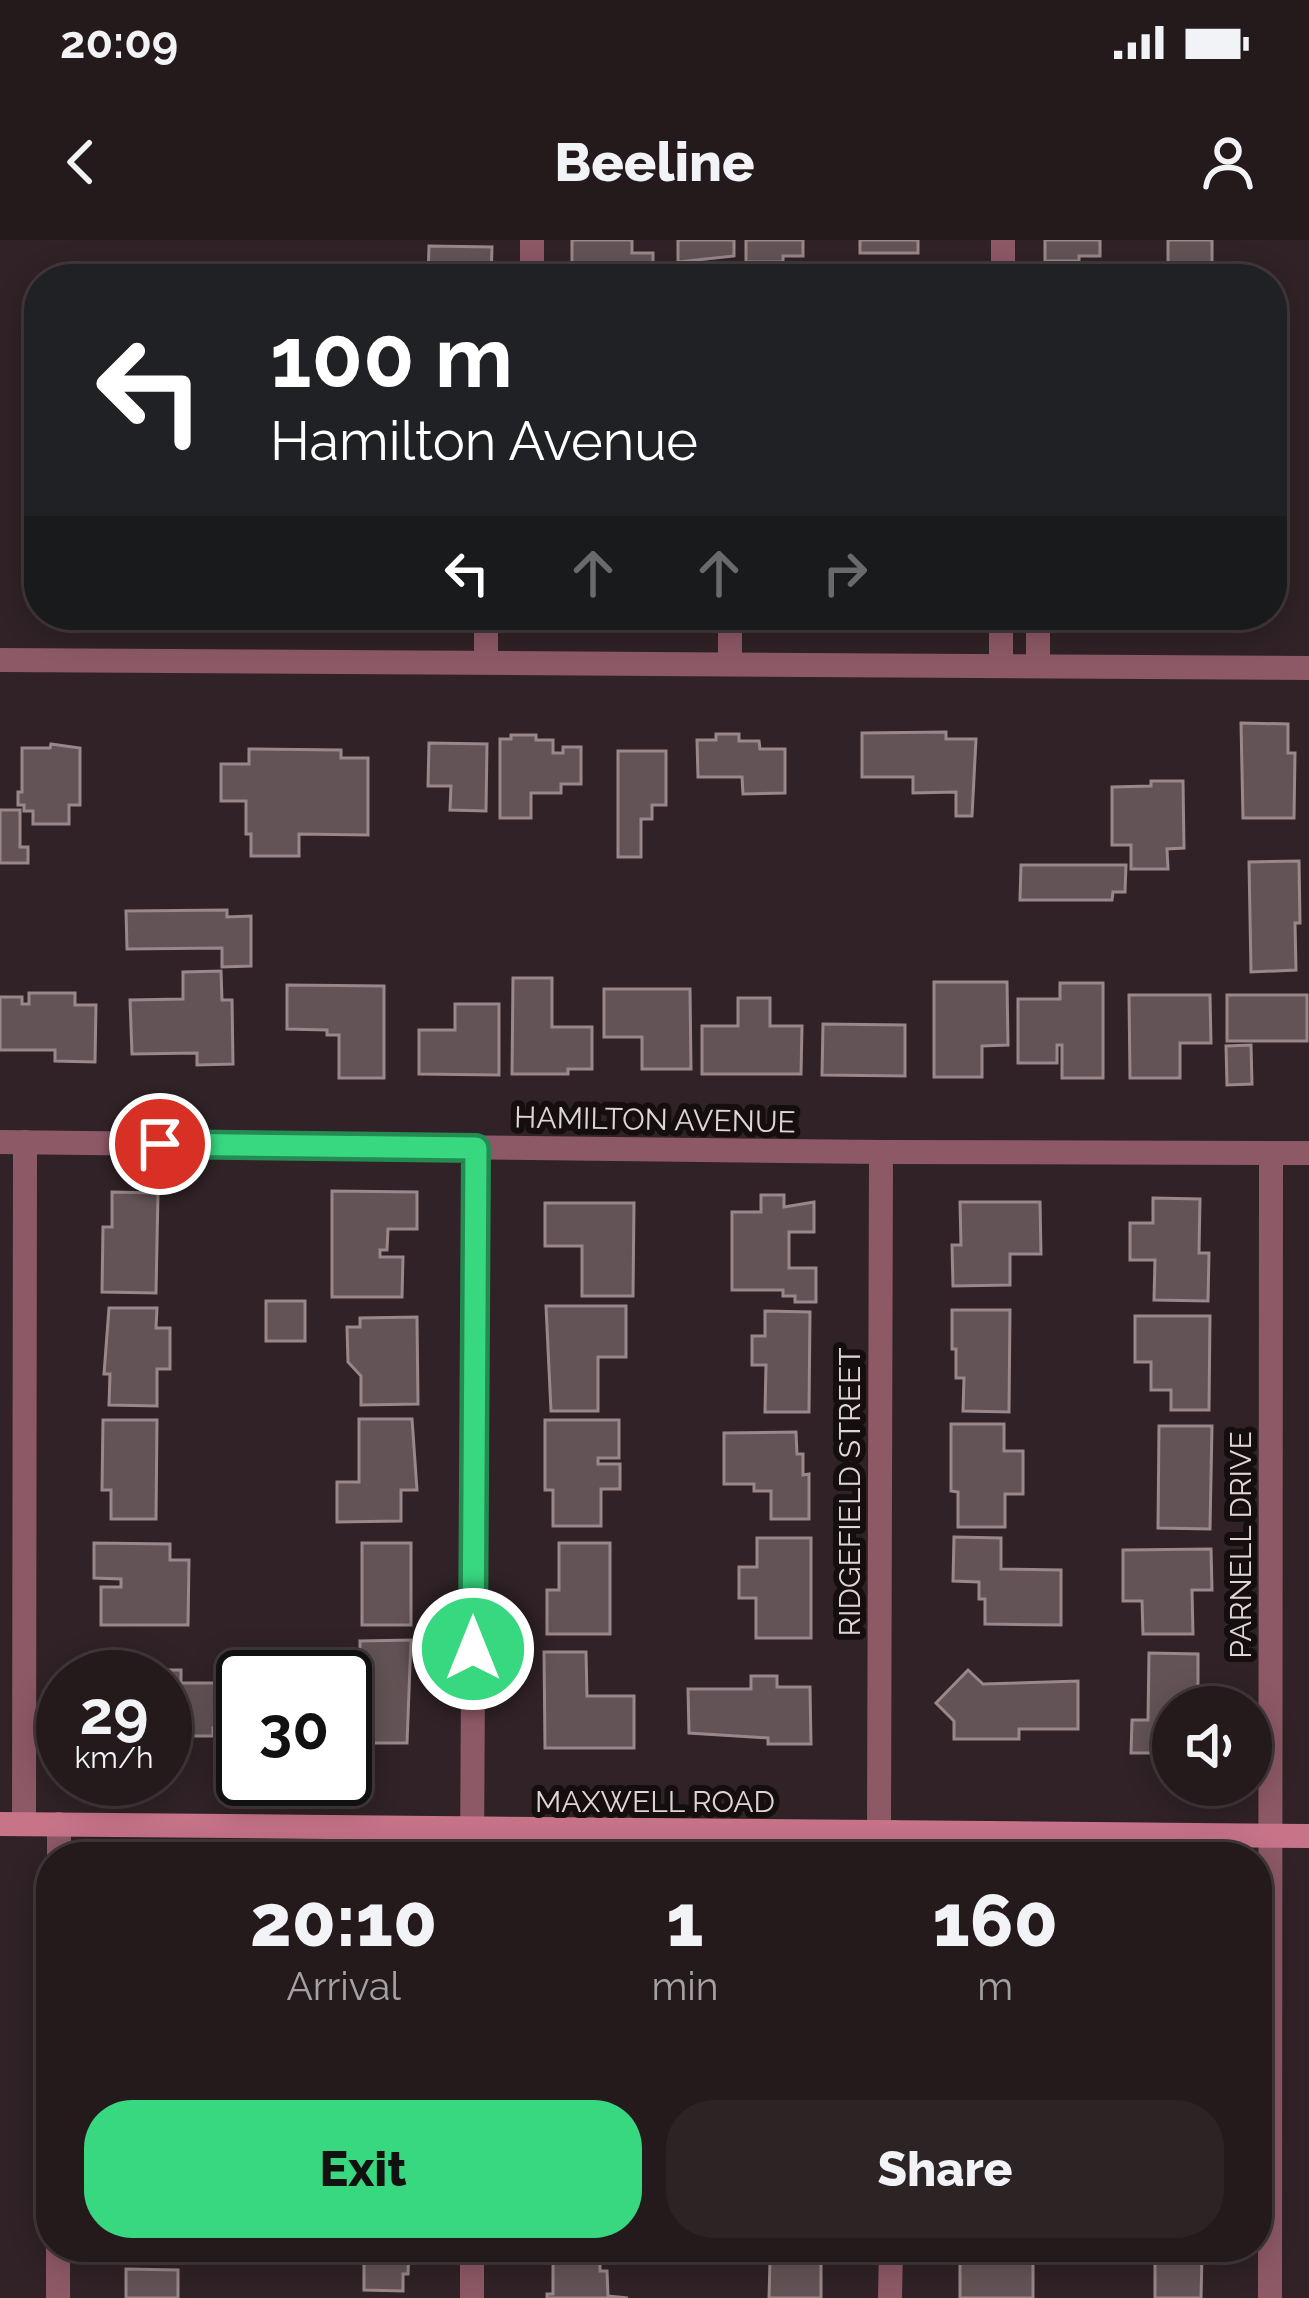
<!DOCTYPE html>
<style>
:root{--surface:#241a1c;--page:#2c2325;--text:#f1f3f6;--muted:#a3a1a3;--line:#41383b;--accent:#37d880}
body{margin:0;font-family:Raleway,sans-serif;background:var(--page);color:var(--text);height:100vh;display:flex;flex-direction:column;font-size:45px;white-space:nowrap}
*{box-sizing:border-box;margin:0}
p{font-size:39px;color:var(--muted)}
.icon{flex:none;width:66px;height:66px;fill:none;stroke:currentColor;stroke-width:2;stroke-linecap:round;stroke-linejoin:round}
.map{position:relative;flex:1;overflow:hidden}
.side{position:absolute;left:36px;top:1602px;width:1236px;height:420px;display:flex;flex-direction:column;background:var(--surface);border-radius:48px;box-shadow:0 6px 30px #0003,0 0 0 3px var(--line)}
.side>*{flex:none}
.hud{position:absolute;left:24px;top:24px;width:1263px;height:366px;border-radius:48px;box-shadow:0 6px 30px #0003,0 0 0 3px var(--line);background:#202124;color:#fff;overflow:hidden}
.tools{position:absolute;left:1152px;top:1446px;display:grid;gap:24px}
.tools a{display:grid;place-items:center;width:120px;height:120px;border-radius:50%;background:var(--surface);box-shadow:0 6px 30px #0003,0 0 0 3px var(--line);font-size:60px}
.speed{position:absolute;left:36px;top:1410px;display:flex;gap:24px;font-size:60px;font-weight:700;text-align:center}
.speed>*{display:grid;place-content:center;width:156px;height:156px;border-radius:50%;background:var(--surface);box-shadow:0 6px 30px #0003,0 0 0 3px var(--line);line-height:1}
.speed small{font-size:30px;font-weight:400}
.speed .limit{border:6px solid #111;border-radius:18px;background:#fff;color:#111}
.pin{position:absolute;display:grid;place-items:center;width:102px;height:102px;color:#fff;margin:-51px;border:6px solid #fff;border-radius:50%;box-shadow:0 3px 12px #0007}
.me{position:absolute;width:132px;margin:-66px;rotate:0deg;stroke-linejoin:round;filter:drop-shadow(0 0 9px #0008)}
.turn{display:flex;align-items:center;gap:42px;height:252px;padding:0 48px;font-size:54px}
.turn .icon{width:156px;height:156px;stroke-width:2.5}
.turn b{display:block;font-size:84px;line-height:102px}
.lanes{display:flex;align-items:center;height:114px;padding:0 48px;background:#0003;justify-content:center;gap:60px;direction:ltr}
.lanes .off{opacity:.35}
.eta{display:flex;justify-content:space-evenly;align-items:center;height:204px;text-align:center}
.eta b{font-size:72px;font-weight:800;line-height:84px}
.button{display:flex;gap:24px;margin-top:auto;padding:24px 48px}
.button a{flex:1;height:138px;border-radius:48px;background:var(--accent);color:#111;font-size:48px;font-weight:800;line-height:138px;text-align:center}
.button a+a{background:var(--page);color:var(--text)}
.status{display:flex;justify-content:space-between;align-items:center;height:84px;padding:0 60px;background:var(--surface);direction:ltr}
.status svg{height:33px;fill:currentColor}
header{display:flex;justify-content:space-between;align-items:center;height:156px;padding:0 48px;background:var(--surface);font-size:54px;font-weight:800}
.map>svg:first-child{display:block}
.building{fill:#635356;stroke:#99878a;stroke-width:3}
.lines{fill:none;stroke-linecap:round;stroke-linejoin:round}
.street{stroke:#8d5966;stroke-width:24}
.secondary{stroke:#c77489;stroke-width:24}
.route-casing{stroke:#248c53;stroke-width:30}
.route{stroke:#37d880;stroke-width:21}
.labels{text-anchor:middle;stroke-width:12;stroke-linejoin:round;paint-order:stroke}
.street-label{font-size:30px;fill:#dfd5d7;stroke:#140e0f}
</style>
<div class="status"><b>20:09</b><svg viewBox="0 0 49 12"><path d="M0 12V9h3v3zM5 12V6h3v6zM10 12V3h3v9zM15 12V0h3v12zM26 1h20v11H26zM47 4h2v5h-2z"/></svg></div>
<header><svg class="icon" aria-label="back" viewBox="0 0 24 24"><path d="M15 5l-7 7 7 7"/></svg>Beeline<svg class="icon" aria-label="person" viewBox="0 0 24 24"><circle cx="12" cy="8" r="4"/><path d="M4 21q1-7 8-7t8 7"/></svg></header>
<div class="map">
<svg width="1309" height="2058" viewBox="0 0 1309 2058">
<rect width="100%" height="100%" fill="#302226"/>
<g class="building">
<path d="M572 0H632V13H653V39L572 36Z"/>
<path d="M678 0H734V16L678 22Z"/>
<path d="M746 0H803V16H783V22H746Z"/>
<rect x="860" y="0" width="58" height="13"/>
<path d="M1045 0H1100V16H1079V21H1045Z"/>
<rect x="1168" y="0" width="44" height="35"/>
<path d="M429 6 492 7 491 39H428Z"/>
<rect x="875" y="34" width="68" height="5"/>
<path d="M1241 483 1288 484V513H1295L1294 578H1243Z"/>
<path d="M946 492V499H976L972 576H956V552L913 553V537H862V493Z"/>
<path d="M716 494H739V501H759L760 509H785V553L743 554 742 537H698L697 500H716Z"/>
<path d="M511 495H536V500H553V513H563V507H581V544H561V553H531V578H500V499H511Z"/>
<path d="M429 503 487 504 486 571 450 570 451 546H428Z"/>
<path d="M51 504 80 508V565H69V584H33V571H24V565H18V552H22V508H50Z"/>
<path d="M249 509 341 510V518H368V595L299 594V616H251V594H246V561H221V524H249Z"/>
<path d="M618 511H666V565H652V579H641V617H618Z"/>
<path d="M1151 541H1183L1184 608 1167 609 1168 629H1131V605H1112V547L1151 546Z"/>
<path d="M0 570H20V607H28V623H0Z"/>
<path d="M1299 621 1300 683H1295L1296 730 1251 732 1249 622Z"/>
<path d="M1021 625H1126L1125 652H1113L1112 660H1020Z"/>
<path d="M227 670V677L251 676V726L222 727V708L127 709 126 671Z"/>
<path d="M221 731 222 760H232L233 824 197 825V813L132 814 130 760 183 759V732Z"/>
<path d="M513 738H552V787H592V829H568V834H512Z"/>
<path d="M934 742H1007L1008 805 982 806V837H934Z"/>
<path d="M1060 743H1103V838H1062V805H1057V823H1018V759H1060Z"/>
<path d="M287 745 384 746V838H339V795H327V790L287 789Z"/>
<path d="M604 749H690L691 829H642V797H604Z"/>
<path d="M29 753H75V765H96L95 822 55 821V810H0V757H22V764H29Z"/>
<path d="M1129 755H1210L1211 803H1180V838H1130Z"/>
<rect x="1227" y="755" width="80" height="46"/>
<path d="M738 758H770V786H802L801 834H702V786H738Z"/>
<path d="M455 764H499V835L419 834V790H455Z"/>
<path d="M823 784 905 785V836L822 835Z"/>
<path d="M1251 805 1252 844 1227 845 1226 806Z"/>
<path d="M332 951 417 952V989H388L387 1010H380V1017H403L402 1057H332Z"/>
<path d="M112 952 158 953 156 1053 102 1052 103 987H112Z"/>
<path d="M761 955H784V967L814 962V992H789V1028H816V1062H795V1056H783V1050H732V972H761Z"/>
<path d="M1153 958 1200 959 1199 1013H1209L1208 1061 1154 1060 1155 1020H1130V983H1153Z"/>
<path d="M960 962H1040L1041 1014H1010V1045L953 1046 952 1005H961Z"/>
<path d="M545 963H634L633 1056H582V1006H545Z"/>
<rect x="266" y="1061" width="39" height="40"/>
<path d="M546 1066H626V1117H598V1171H551Z"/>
<path d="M109 1068H157L156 1088H170V1129H157V1166L109 1165 110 1134H104Z"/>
<path d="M952 1070H1010L1009 1172 963 1171 964 1138H956V1109H952Z"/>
<path d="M765 1071 810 1072 809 1172H765L766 1125H752V1096H765Z"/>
<path d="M1135 1076H1210L1209 1170H1171V1150H1151V1122H1135Z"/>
<path d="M417 1077 418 1164 361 1165V1136L348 1122 347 1087H360V1078Z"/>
<path d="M359 1179H412L417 1250H401V1281L337 1282V1242H359Z"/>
<path d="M103 1180H157L156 1279H111V1250H102Z"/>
<path d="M545 1180H619V1218H598V1224H620V1249H601V1286H553V1250H545Z"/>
<path d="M951 1184H1004V1211H1023V1254H1005V1287H958V1252L951 1251Z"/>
<path d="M1159 1186H1212L1210 1289 1158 1288Z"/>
<path d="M796 1192 797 1214H803V1235L809 1234V1279H771V1251H754V1244H724V1193Z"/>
<path d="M954 1297 1001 1298V1329L1061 1330V1385L985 1384V1359H979V1342L953 1341Z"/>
<path d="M757 1298H811V1398H756V1358H739V1327H757Z"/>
<path d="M94 1303 170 1304V1320H189L188 1385H101V1347H121V1339L94 1338Z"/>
<rect x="362" y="1303" width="49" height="82"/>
<path d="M559 1303H610V1394H547V1350H559Z"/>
<path d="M1211 1309 1212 1350H1192L1193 1394H1143L1142 1361H1123V1310Z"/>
<path d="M411 1400 407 1503H345V1458H360V1401Z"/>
<path d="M544 1412H586L587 1456H634V1508H545Z"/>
<path d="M1149 1413 1198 1414V1447H1205V1467H1173V1513H1131L1132 1480H1148Z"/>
<path d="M145 1430H181V1443H227V1488H213V1496H165V1437H145Z"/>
<path d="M968 1430 983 1444 1078 1441V1489H1019V1499H954V1481L936 1463Z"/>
<path d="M751 1436H777V1447H810L811 1504H768V1498L689 1493 688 1449H751Z"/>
<path d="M359 2007H409L408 2034H403V2051L364 2050V2009Z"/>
<path d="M553 2007H600V2031H607L608 2056 628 2058H547V2054H553Z"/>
<path d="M764 2007H788L787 2018 821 2019V2058H769L770 2021H763Z"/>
<path d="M1155 2013 1202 2014 1201 2058H1155Z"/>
<path d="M1033 2017V2058H960V2018Z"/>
<path d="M126 2029 178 2030V2058H126Z"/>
</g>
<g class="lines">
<g class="street">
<path d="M532 0V39"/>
<path d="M1003 39V0"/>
<path d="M730 375V424"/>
<path d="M0 420 1309 428"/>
<path d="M486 422V375"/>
<path d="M1001 426V375"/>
<path d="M1038 426V375"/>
<path d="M0 902 881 912 1309 913"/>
<path d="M24 1584 25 902"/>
<path d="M59 1584V1617"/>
<path d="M879 1592 881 912"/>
<path d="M472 1617 476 908"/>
<path d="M894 1617V1592"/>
<path d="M58 2058V2007"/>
<path d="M472 2058V2007"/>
<path d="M890 2058 891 2007"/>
<path d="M1270 2058 1271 913"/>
</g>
<path class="secondary" d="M0 1584 1309 1596"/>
</g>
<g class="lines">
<g class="route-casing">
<path id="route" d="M160 904 476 908 473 1409"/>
</g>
<use href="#route" class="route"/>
</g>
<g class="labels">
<g class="street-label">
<text transform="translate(655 880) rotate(1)" y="10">HAMILTON AVENUE</text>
<text transform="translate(850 1252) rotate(-90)" y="10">RIDGEFIELD STREET</text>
<text transform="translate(1241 1305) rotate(-90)" y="10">PARNELL DRIVE</text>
<text x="655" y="1572">MAXWELL ROAD</text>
</g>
</g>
</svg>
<div class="tools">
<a><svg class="icon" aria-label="sound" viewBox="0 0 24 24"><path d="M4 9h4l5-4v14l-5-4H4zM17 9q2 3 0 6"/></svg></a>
</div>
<div class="speed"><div>29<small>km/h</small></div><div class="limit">30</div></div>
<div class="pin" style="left:160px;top:904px;background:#d93025"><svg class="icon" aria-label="arrive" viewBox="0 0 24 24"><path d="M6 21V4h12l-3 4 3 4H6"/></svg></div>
<svg class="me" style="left:473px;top:1409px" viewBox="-20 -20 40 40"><circle r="17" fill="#37d880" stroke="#fff" stroke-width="3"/><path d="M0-11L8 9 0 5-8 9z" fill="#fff"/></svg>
<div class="hud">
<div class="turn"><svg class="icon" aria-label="left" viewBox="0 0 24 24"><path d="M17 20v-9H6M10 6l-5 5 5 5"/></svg><div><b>100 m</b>Hamilton Avenue</div></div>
<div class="lanes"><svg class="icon" aria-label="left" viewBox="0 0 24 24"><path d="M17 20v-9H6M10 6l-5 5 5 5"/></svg><svg class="icon off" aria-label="ahead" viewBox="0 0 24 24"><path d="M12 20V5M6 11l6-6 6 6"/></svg><svg class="icon off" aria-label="ahead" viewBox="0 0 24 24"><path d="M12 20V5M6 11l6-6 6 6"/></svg><svg class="icon off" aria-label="right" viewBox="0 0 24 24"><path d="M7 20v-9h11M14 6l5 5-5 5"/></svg></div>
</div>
<section class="side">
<div class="eta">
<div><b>20:10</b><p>Arrival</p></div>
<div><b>1</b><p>min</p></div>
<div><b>160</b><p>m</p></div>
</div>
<div class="button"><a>Exit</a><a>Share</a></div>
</section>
</div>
